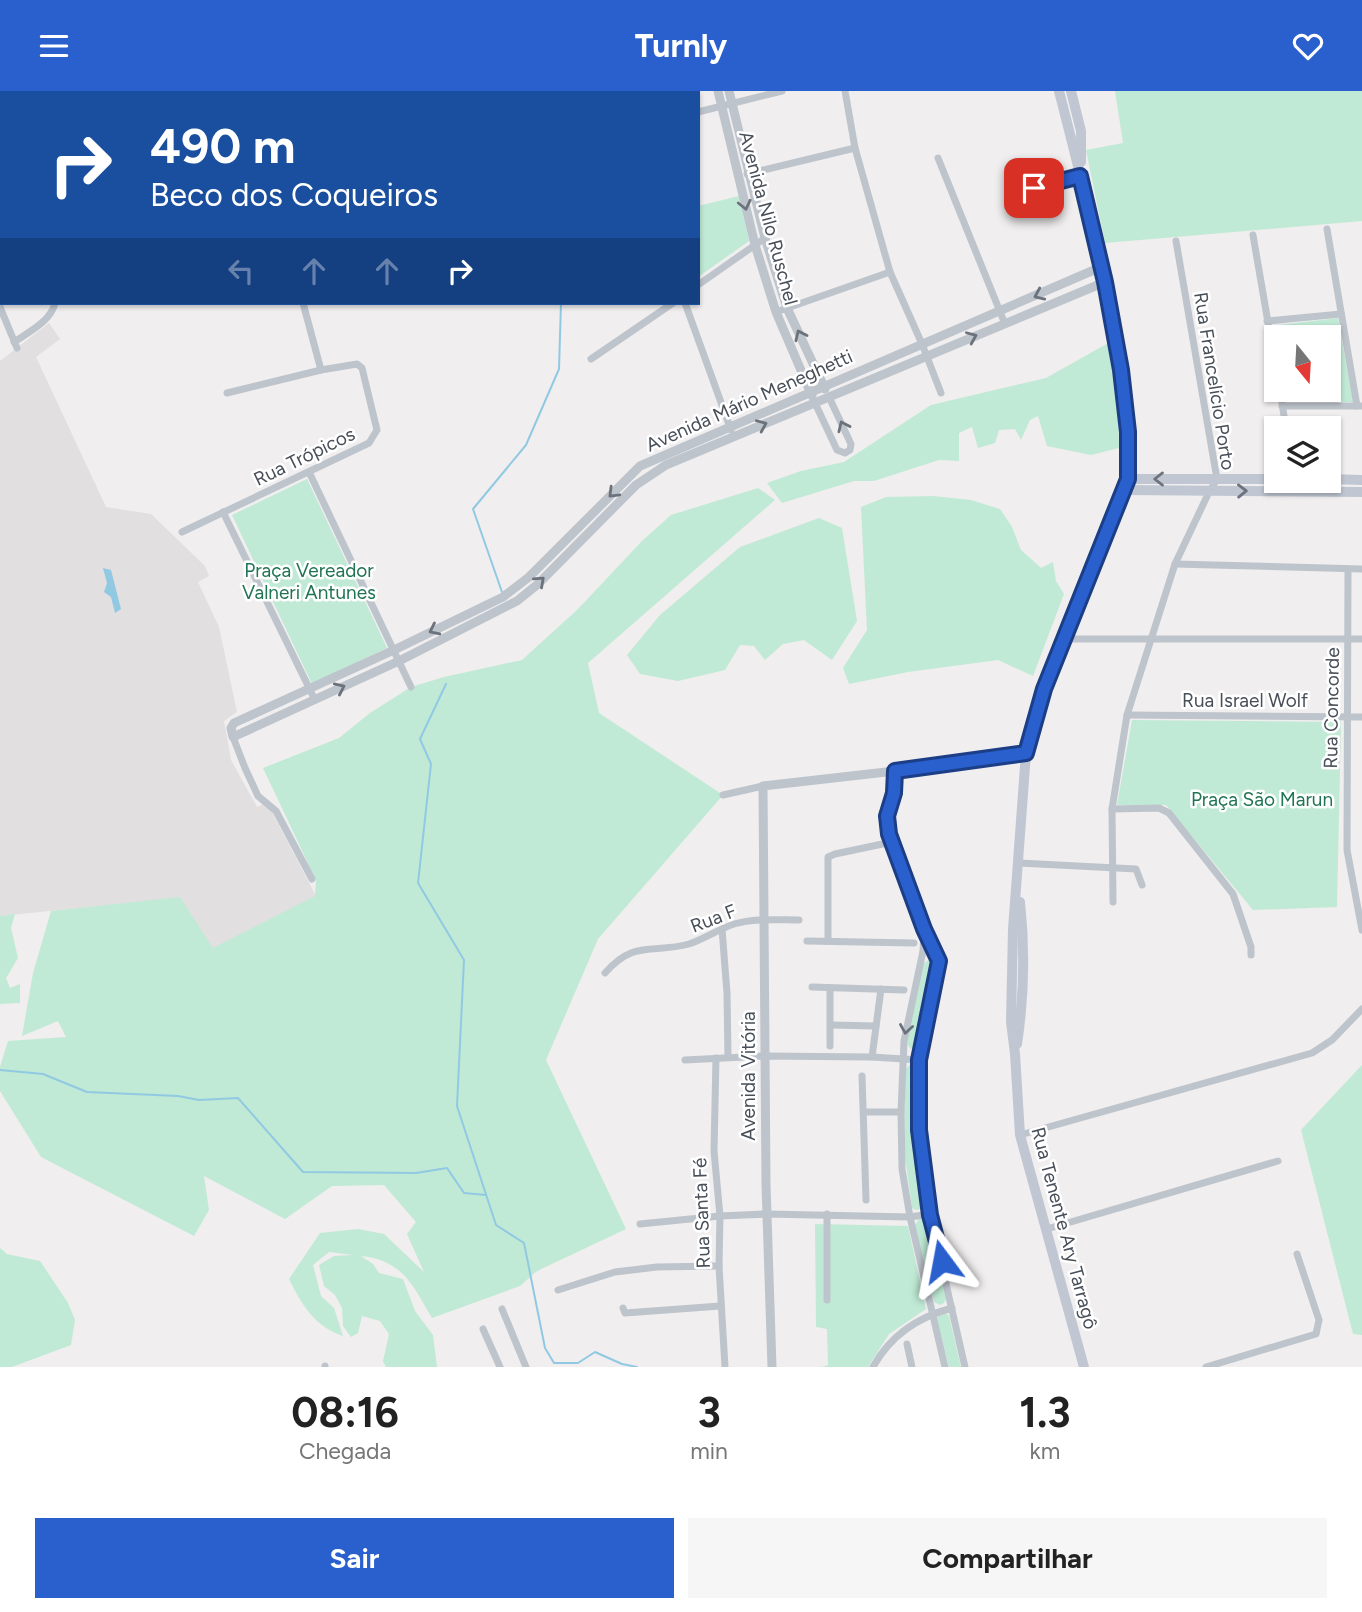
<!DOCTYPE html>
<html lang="pt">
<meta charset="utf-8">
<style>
:root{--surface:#fff;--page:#f6f6f6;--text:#222;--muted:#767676;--accent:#2a5fce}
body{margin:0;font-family:Figtree,sans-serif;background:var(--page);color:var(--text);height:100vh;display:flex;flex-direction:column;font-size:26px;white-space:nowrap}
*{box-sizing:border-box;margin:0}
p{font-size:23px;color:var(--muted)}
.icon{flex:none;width:38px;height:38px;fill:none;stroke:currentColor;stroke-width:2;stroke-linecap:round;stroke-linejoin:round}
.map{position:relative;height:1276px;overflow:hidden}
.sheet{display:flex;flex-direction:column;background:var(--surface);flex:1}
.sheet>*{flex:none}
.top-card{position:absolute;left:0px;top:0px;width:700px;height:214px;box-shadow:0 2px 5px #0004;background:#1a4fa0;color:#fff;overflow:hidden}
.needle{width:46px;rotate:162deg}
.fabs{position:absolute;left:1264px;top:234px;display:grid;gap:14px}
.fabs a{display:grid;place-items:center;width:77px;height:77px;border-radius:0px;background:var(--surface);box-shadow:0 2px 5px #0004;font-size:35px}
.pin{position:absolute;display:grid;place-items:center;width:60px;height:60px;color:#fff;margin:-30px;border-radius:14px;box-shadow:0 4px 10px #0006}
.me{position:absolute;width:77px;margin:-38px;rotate:347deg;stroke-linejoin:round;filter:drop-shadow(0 0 5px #0008)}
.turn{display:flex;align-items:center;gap:24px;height:147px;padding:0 35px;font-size:32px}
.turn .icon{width:91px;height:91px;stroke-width:2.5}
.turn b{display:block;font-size:49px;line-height:60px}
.lanes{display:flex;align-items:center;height:66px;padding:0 35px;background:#0003;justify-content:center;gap:35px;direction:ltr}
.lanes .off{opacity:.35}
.eta{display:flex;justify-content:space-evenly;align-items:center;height:119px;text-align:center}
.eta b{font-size:42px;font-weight:700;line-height:49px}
.primary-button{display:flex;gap:14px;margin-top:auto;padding:14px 35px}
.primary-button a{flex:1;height:80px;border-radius:0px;background:var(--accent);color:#fff;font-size:28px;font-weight:700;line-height:80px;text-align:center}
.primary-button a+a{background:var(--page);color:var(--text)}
header{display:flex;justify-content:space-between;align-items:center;height:91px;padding:0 35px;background:var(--accent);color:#fff;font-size:32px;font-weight:700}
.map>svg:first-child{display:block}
.education{fill:#e1dfdf}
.green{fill:#c0ead5}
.water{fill:#91c9e3}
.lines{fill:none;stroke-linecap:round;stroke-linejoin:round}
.stream{stroke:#91c9e3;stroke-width:2}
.minor{stroke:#bec4cc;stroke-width:7}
.tertiary{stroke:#bec4cc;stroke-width:9}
.secondary{stroke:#c0c7d3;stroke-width:10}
.oneway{stroke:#6b727c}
.oneway2{stroke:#6c737e}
.route-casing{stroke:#1b3e86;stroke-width:18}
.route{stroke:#2a5fce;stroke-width:12}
.labels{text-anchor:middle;stroke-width:5;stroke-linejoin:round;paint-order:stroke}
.street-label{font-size:19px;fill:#484f59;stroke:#fff}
.park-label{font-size:19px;fill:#207453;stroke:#fff}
</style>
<header><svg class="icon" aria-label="menu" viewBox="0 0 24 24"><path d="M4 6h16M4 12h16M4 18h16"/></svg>Turnly<svg class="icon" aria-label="heart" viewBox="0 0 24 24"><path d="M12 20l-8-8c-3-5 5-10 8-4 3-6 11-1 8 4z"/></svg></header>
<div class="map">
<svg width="1362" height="1276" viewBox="0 0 1362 1276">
<rect width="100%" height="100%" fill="#f0eeee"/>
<path class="education" d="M49 232 60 248 36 266 106 416 151 423 205 475 209 485 198 491 219 536 237 621 224 630 231 669 257 716 263 713 272 721 316 805 213 858 180 807 0 825V270Z"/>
<g class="green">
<path d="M1115 0H1362V130L1105 152 1086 59 1123 52Z"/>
<path d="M739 105 749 150 698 186V115Z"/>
<path d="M1338 227 1353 311H1285L1282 299H1328V247H1276V263L1270 235Z"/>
<path d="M1110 251 1118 300 1119 357 1091 364 1047 355 1038 325 1030 329 1021 349 1015 338 999 339 995 352 978 357 972 336 959 342V370L939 369 874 390H854L782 412 767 392 801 380 844 371 931 314 1046 287Z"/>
<path d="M307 388 387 557 312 593 232 424Z"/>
<path d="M758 397 775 409 588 572 599 622 723 704 598 848 546 969 626 1138 537 1180 520 1195 432 1227C413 1195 403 1169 361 1165L373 1173 379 1182 403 1188 415 1220 433 1244 437 1276H386L383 1270 389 1243 380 1230 362 1225 358 1242 351 1246 343 1235 342 1217 335 1204 324 1195 319 1174 334 1165 353 1164 329 1161 313 1174 321 1205 334 1217 343 1245C314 1235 302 1214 289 1188L320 1142 358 1138 384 1143 424 1181 407 1143 416 1131 384 1094 332 1095 285 1128 204 1085 209 1119 194 1145 41 1066 0 1000V976L8 950 66 946 58 930 22 945 33 882 51 820 180 806 213 857 315 805 316 789 263 677 339 647 370 622 411 596 444 586 522 569 578 518 642 450 671 424Z"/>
<path d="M933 405 971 409 1000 418 1012 436 1021 459 1041 477 1053 471 1056 490 1064 503 1033 585 998 569 908 581 849 593 843 577 867 539 861 416 886 406Z"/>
<path d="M819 427 842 437 857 530 832 569 804 549 783 553 765 569 754 555 740 554 725 579 678 590 640 583 627 564 660 524 740 456Z"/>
<path d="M1132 629 1341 631 1337 816 1253 819 1166 714H1117Z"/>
<path d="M15 823 11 837 18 867 6 887 10 897 20 893V912L0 913V825Z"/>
<path d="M930 868 935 869 920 954 918 957 911 958 907 953 912 920 924 872Z"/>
<path d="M910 974 916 976V1044L924 1113 921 1118 916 1119 912 1117 904 1058 905 978Z"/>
<path d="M1362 974V1244L1353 1243 1301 1039Z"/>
<path d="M924 1127 927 1131 946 1208 944 1212 940 1214 934 1211 915 1134 919 1128Z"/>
<path d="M815 1133 908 1135 926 1218 889 1243 868 1276H822L828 1274 827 1238 816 1236Z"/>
<path d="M0 1157 7 1163 40 1170 68 1212 75 1229 71 1254 12 1276H0Z"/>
<path d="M946 1222 949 1225 961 1276H949L937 1228 939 1223Z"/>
</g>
<path class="water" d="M103 477 111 479 121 518 115 522 111 506 104 501 107 492Z"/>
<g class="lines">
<g class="stream">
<path d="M361 0V2"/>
<path d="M611 2 612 0"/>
<path d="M502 501 473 418 526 354 559 278 561 212"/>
<path d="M446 593 420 648 431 673 418 792 464 869 457 1015 496 1134 524 1152 545 1257 554 1272H578L595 1261 622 1273 637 1276"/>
<path d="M0 979 43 983 87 1001 178 1005 199 1009 238 1007 303 1081 416 1082 447 1077 464 1102 486 1104"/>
</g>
<g class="minor">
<path d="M10 0 11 2"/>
<path d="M641 0 642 2"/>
<path d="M845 0 855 57 890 181 922 253 941 302"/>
<path d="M233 2 235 0"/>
<path d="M0 18H2"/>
<path d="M698 21 782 0"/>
<path d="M938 67 1005 233"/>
<path d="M0 75 2 80"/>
<path d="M747 83 855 57"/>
<path d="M1011 103 1080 85"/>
<path d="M1327 138 1357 315"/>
<path d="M1253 144 1276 278"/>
<path d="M698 194 765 147"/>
<path d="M303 212 321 279"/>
<path d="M685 212 731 339"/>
<path d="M0 216 17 257"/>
<path d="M776 221 890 181"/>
<path d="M1267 230 1341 223"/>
<path d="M14 251C29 241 51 230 55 212"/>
<path d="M591 268 673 212"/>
<path d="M1280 299 1286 338"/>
<path d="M815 312 837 359 845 362 850 359 851 353 829 306"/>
<path d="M1282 315H1362"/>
<path d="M309 381 411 596"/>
<path d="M223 421 315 609"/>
<path d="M182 441 369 352 377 339 362 277 357 273 321 279 227 302"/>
<path d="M1175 473 1362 478"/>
<path d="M1348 478 1347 759 1362 839"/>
<path d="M1063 548H1362"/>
<path d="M1127 624 1362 626"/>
<path d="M233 646 245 677 258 705 276 720 312 788"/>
<path d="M895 680 894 702 887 725 889 743 924 838 938 870 919 969V1039L930 1123 965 1276"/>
<path d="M723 704 763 695"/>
<path d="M1112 718 1159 717 1169 722 1233 803 1251 856V864"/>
<path d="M1019 772 1136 778 1142 794"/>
<path d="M1113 811 1112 718 1127 624 1175 473 1209 401 1217 388 1176 150"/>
<path d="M722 838 727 902 728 966"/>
<path d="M924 843 923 860 904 950 901 1021 902 1078 910 1126 945 1276"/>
<path d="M807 850 914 852"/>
<path d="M828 850V766L835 763 892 751"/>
<path d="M605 882C635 848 653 863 689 853 702 849 719 838 734 833 755 827 778 829 799 829"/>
<path d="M812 896 904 899"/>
<path d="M831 934 876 935"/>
<path d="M830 955V897"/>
<path d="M872 966 881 898"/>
<path d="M716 967 714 1060 720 1125 719 1175 725 1276"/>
<path d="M685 969 765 965 872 966 919 969"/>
<path d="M862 985 866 1109"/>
<path d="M864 1021H901"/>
<path d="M1020 1044 1312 962 1332 949 1362 918"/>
<path d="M827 1123V1209"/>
<path d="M640 1133 720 1125 767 1123 910 1126 930 1123"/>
<path d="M1047 1138 1278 1070"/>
<path d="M558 1199 615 1181 657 1176 719 1175"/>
<path d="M623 1217 625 1222 720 1215"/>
<path d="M502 1218 526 1276"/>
<path d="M483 1238 500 1276"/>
<path d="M907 1253 912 1276"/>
<path d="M325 1275V1276"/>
<path d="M873 1276C890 1245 918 1226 952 1217"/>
<path d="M1206 1276 1316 1243 1319 1229 1297 1163"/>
</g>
<g class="tertiary">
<path d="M220 0 221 2"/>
<path d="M718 0 755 154 776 221 812 305"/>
<path d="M729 0 765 147 787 217 825 298"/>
<path d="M0 168 2 167"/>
<path d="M1101 176 640 375 529 486 503 506 394 559 234 632 231 637 233 646 399 570 517 510 538 493 636 394 666 374 1105 191"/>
<path d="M772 1276 766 1094 763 695 895 680 1026 662"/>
</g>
<g class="secondary">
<path d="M1059 0C1085 102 1112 204 1125 309 1128 338 1135 371 1124 399L1044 598 1026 662 1013 838 1011 931 1015 963 1020 1044 1084 1276"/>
<path d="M1071 0 1081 40V71"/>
<path d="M1128 388H1276"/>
<path d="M1328 388 1362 389"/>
<path d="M1124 399 1362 401"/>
<path d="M1017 953C1024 907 1025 857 1020 811"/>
</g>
</g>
<defs><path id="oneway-chevron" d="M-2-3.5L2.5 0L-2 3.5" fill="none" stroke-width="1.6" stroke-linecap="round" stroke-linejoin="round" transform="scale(1.75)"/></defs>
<g class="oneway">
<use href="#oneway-chevron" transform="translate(745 114) rotate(77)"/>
<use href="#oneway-chevron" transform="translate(1039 204) rotate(156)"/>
<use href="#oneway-chevron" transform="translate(800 244) rotate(-115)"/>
<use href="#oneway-chevron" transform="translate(972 246) rotate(-23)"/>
<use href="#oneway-chevron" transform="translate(762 334) rotate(-23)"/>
<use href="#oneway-chevron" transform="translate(843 335) rotate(-115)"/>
<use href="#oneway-chevron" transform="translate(613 402) rotate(135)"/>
<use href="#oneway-chevron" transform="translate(540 490) rotate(-42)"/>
<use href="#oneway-chevron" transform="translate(434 539) rotate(154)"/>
<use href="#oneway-chevron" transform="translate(340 597) rotate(-25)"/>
<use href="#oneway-chevron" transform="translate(906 938) rotate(99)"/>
</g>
<g class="oneway2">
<use href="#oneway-chevron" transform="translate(1159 388) rotate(-180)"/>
<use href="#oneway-chevron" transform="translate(1242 400) rotate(-1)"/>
</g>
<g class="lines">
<g class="route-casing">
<path id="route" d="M942 1170 930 1124 919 1039V969L939 870 924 838 889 743 887 725 894 702 895 680 1026 662 1044 598 1128 388V341L1121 279 1105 191 1080 85 1034 97"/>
</g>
<use href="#route" class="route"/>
</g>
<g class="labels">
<g class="street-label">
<text transform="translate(769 127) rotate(75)" y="7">Avenida Nilo Ruschel</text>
<text transform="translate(1215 290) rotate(81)" y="7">Rua Francelício Porto</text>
<text transform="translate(749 309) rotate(-24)" y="7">Avenida Mário Meneghetti</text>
<text transform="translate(304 365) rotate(-26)" y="7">Rua Trópicos</text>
<text x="1245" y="616">Rua Israel Wolf</text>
<text transform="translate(1331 617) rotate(-89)" y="7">Rua Concorde</text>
<text transform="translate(713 827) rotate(-21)" y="7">Rua F</text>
<text transform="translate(748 985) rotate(-90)" y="7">Avenida Vitória</text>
<text transform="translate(701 1122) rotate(-92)" y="7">Rua Santa Fé</text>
<text transform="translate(1065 1137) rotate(75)" y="7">Rua Tenente Ary Tarragô</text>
</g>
<g class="park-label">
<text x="309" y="486">Praça Vereador<tspan x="309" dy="22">Valneri Antunes</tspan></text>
<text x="1262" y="715">Praça São Marun</text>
</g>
</g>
</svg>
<div class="fabs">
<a><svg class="needle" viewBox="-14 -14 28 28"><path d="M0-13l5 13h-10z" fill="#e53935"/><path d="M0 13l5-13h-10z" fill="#767676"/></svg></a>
<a><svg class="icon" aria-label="layers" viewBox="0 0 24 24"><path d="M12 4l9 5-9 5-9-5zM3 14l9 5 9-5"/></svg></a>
</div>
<div class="pin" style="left:1034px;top:97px;background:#d93025"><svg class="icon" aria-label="arrive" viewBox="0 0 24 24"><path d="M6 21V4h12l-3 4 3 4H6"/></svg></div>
<svg class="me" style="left:942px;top:1170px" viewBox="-20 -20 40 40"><path d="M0-17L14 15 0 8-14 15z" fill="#2a5fce" stroke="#fff" stroke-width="4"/></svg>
<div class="top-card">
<div class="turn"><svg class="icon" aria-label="right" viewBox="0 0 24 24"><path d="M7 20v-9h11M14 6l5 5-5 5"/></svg><div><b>490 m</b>Beco dos Coqueiros</div></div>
<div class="lanes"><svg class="icon off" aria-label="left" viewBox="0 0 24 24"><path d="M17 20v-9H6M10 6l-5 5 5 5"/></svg><svg class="icon off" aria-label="ahead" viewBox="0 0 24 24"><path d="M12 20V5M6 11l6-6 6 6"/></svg><svg class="icon off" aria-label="ahead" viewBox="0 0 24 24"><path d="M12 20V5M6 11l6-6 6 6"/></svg><svg class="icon" aria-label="right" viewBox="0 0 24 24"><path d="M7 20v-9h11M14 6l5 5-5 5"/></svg></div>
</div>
</div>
<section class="sheet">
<div class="eta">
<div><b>08:16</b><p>Chegada</p></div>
<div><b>3</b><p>min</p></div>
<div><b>1.3</b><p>km</p></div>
</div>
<div class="primary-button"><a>Sair</a><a>Compartilhar</a></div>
</section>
